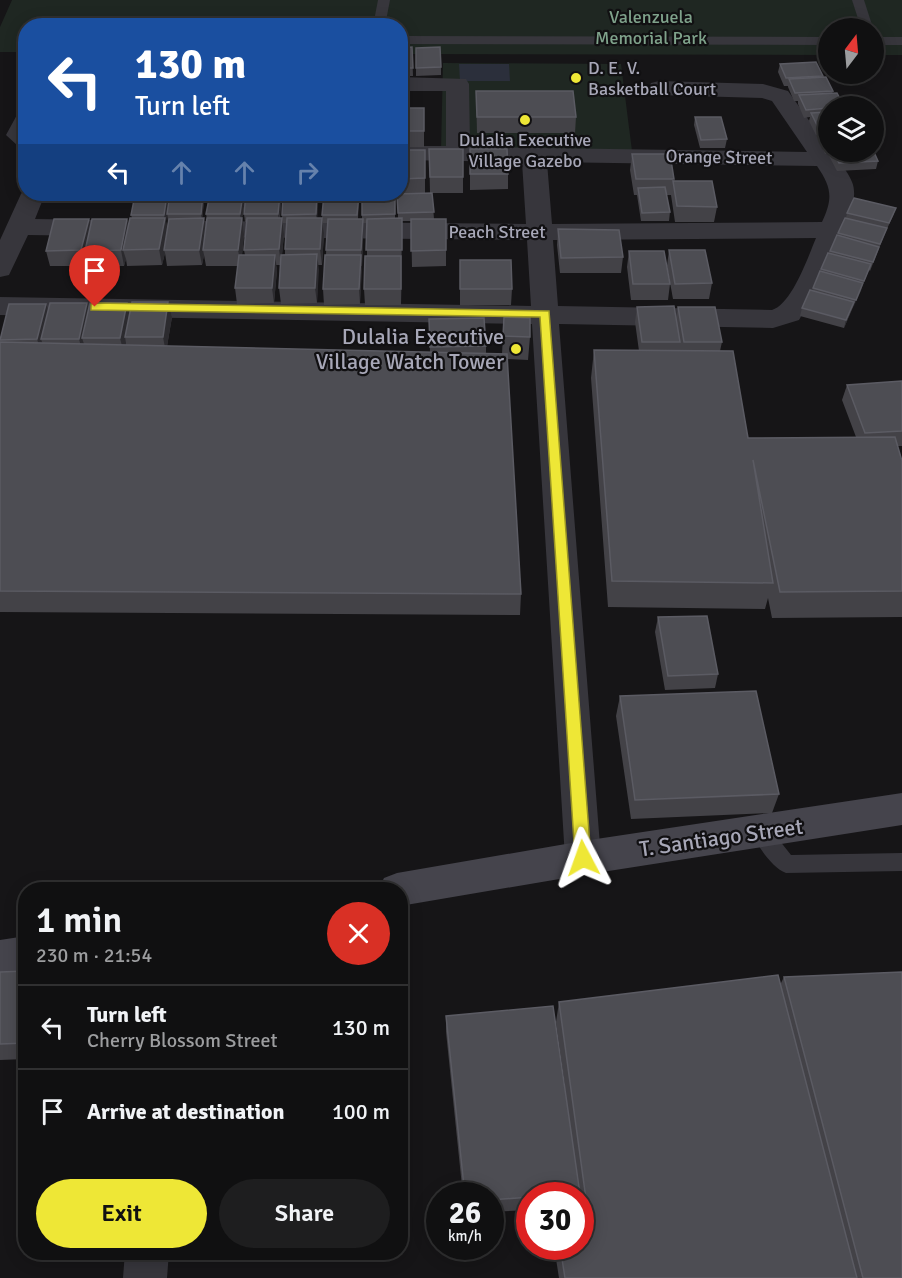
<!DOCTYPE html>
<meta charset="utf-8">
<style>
:root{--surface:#101011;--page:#1e1e1f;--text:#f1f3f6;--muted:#9c9d9f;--line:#303031;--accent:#eee736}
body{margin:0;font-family:Signika,sans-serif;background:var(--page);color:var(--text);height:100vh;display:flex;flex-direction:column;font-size:22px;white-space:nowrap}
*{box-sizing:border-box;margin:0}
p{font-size:20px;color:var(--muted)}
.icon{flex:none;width:33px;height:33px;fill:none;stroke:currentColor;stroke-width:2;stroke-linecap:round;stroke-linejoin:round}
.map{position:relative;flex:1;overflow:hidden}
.drawer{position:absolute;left:18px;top:882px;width:390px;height:378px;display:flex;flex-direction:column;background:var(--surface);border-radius:24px;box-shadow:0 3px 15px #0003,0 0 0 2px var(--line)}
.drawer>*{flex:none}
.banner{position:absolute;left:18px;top:18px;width:390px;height:183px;border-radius:24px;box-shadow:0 3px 15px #0003,0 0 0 2px var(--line);background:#1a4fa0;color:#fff;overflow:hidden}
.needle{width:39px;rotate:16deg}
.tools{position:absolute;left:818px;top:18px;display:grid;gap:12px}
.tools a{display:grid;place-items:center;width:66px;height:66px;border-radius:50%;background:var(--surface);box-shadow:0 3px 15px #0003,0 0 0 2px var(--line);font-size:30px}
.speed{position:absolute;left:426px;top:1182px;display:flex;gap:12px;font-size:30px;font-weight:700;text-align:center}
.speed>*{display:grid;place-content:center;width:78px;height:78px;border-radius:50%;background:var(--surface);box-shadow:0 3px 15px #0003,0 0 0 2px var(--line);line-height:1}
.speed small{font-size:15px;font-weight:400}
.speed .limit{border:9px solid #d22;background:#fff;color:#111}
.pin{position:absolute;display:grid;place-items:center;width:51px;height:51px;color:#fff;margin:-62px -26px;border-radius:50% 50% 50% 0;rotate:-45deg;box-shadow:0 0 6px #0007}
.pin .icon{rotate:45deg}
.me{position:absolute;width:66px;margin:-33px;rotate:356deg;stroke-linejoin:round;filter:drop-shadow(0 0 4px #0008)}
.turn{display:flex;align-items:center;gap:21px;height:126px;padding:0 18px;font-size:27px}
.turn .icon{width:78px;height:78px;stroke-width:2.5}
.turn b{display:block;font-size:42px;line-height:51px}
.lanes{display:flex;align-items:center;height:57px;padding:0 18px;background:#0003;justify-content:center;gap:30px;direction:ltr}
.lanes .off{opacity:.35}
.round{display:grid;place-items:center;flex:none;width:63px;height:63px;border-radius:32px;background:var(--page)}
.head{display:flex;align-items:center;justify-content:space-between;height:102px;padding:0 18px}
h1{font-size:36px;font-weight:600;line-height:45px}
.cta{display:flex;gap:12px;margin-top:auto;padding:12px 18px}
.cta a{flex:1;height:69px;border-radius:36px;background:var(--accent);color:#111;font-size:24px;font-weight:600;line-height:69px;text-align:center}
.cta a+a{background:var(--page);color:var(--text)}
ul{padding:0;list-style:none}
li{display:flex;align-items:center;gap:18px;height:84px;padding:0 18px;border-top:2px solid var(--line)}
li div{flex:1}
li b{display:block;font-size:22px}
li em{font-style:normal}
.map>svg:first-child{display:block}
.green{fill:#1f2722}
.water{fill:#2b2f3b}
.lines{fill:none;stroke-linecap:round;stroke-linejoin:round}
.lane{fill:#37363c;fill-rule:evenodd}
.street{fill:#37363c;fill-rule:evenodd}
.secondary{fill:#45444c;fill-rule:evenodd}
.wall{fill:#434247;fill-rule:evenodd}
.shaded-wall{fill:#2c2b2f}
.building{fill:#4d4d53;stroke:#5b5b63;stroke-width:1.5}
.route{fill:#eee736;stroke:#9b9623;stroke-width:1.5}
.poi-dot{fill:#eee736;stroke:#111012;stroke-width:2}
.labels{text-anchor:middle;stroke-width:4.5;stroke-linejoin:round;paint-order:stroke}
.far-park-label{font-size:18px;fill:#7fa28b;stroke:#111012}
.far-poi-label{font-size:18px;fill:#a7a7b7;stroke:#111012;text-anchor:start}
.far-street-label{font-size:18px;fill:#a7a7b7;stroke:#111012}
.poi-label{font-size:22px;fill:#a7a7b7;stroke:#111012;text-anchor:end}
.street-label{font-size:22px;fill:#a7a7b7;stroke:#111012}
</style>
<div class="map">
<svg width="902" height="1278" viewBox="0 0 902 1278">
<rect width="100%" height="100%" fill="#161517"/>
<g class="green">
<path d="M12 0H902V55H873V28H828V55L401 54 400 26H26L25 52H0V27Z"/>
<path d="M443 63 621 64 632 151 441 150Z"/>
</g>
<path class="water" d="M459 64H509L510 81H460Z"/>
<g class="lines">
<g class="lane">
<path d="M378 0H390L385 26H373Z"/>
<path d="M852 0H864L873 28H861Z"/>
<path d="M400 36 828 37V45L400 44Z"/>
<rect x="873" y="37" width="29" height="8"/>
<path d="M761 823 768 826 791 855 902 853V871L786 873C772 868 757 845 751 832L754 826Z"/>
</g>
<g class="street">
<path d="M400 77 466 79 469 84 470 147 807 152 772 101 762 98 659 95 651 93 648 88 651 83 659 81 763 84 788 91 828 147V152H831C838 161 848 171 852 182 865 211 815 294 799 320L773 328 559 324 601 858 596 870 583 875 570 870 565 858 532 324 0 315V297L531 306 527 240 199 237 190 235 186 229 190 223 199 221 526 224 522 162 400 160V146H446V91H400ZM547 162 817 166C832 188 833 198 822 222L552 224ZM816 238C808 257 792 304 772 310L558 306 553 240Z"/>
<path d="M26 111V148L18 146 6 135 18 113Z"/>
<path d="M26 188V194H45L35 219 97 220 106 222 110 228 106 234 97 236 28 235 9 275 0 277V240L21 194Z"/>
<path d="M125 1252H169L167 1278H123Z"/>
</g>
<g class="secondary">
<path d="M902 793V825L583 875 400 906V890H378L384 878 397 873 583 841Z"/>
<path d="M26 936V972L0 976V940Z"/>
</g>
</g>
<g class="wall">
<path d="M412 47 413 76H400V48Z"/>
<path d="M416 48 441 67V75L416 76Z"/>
<path d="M780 64 823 76 822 77 833 91 828 106V152H873L878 161 876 169 837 171 829 156 830 154H825L818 139 819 135H816L809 121 810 117 804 118 798 104V101H794L788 87V86H784L778 72Z"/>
<path d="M476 91 576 117 575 133H477Z"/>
<rect x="400" y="108" width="24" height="39"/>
<path d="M695 117 727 139 725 148H700L694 125Z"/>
<path d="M429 149 463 177V193H432L434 219H446V266L412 267 411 221H402L401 305H365L364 289 367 256V223H363V234L362 266H361L360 304 324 305 323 289 326 255 327 223H323L324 233 322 265H318L317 303 281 304 279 288 281 265H276L277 270 274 303 237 304 235 288 238 266H206L204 255 202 265 167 266 165 253 162 265 127 266 126 259 124 266H89L87 259 86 266H50L46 251 91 226 127 219 129 225 132 218 131 215 169 203 170 195H168L167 194H203L204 202 202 218 206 229 207 219 206 214 209 196H205V194H400V150H425V193H430ZM395 194H398V219H395ZM244 195H246L244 214 245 222H247L244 250 245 255H242L244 234 242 218 245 202ZM280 195H283L282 218H280L281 202ZM318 195H324L322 218H317ZM359 195H362V219H358ZM167 213 168 222 167 229 166 221ZM283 223H287L285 249V255H282L284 234Z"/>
<path d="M470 149 508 174V189L470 190Z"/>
<path d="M632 154 717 207 714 222H675L671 195H666L670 212 669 221H641L637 195H634L630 170Z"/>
<rect x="131" y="194" width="34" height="1"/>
<path d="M896 208 893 216 886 231 870 271 869 270 844 328 800 316 802 308 812 291 821 269 846 218 847 213Z"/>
<path d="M558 229 623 257 621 273H560L557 245Z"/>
<path d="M669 250 712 283 709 299H673L667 266Z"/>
<path d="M629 251 670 284 668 300H631L627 267Z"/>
<path d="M460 260 512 289 511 305H460Z"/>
<path d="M168 302 172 317 167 346 430 352 429 319 486 346V354H502L504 317 530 337 528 360 507 359 521 594 520 615 0 612V337L48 310 87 303 88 310 130 313Z"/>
<path d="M637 307 676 318 678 307 722 342 720 351 748 438 856 437 842 400 847 385 902 381V446H897L902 461V617L772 618 768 598 765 609 608 607 591 378 594 350 639 351 635 322Z"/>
<path d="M658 617 718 674 715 688 665 690 655 632Z"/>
<path d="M620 696 779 794 772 813 631 819 616 716Z"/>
<path d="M26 971V1059L0 1060V972Z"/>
<path d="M784 977 902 1278H559L554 1246H580V1196H530V1210L490 1212V1196H463L446 1032V1016L565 1086 556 1022 559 1002 780 985Z"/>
</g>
<g class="shaded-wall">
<path d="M203 194 204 202 202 222 201 214Z"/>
<path d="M243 194 245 202 241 222 240 214Z"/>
<path d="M280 194 281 202 279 222 278 214Z"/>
<path d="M317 194 318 202 317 223 316 214Z"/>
<path d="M167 195 169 203 166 221 168 234 164 250 165 253 162 265 159 249 165 220 164 215Z"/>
<path d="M204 218 207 234 203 250 204 255 202 265 199 250Z"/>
<path d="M242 218 244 234 241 266 238 250Z"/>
<path d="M282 218 284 234 281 265 279 249Z"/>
<path d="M322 218 324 233 322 265 320 249Z"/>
<path d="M89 219 93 234 85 251 87 259 86 266 81 250Z"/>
<path d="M127 219 131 234 123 250 126 259 124 266 121 250Z"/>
<path d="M363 219V234L362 266 361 250Z"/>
<path d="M317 254 319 270 317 303 315 288Z"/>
<path d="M275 255 277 270 274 303 272 288Z"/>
<path d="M361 255 362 271 360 304 359 289Z"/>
<path d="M401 256 402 271 401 305Z"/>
<path d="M863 283 861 291 853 308 856 300Z"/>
<path d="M168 302 172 317 166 353 163 337Z"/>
<path d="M854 302 851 311 844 328 846 320Z"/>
<path d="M87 303 91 319 82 338 85 347 83 354 79 339Z"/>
<path d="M127 303 131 318 125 337 126 343 124 354 120 338Z"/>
<path d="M46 304 51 319 41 339 44 348 42 355 37 339Z"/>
</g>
<g class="building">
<path d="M412 47 413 68H400V48Z"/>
<path d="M440 47 441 67 416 68V48Z"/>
<path d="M816 62 823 76 786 78 780 64Z"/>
<path d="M826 77 833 91 795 93 789 79Z"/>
<path d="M476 91H573L576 117H477Z"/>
<path d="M837 93 844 106H828V108L806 110 799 95Z"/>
<rect x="400" y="108" width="24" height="23"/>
<path d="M828 112V126L818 127 811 113Z"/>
<path d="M695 117H721L727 139 701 140Z"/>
<path d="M828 130V146H827L820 131Z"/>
<path d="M429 149H463V177H430Z"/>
<path d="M470 149H507L508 174H470Z"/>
<path d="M400 150H425V178L400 179Z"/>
<path d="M873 150 878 161 839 163 833 152H873Z"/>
<path d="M632 154H670L674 179H636Z"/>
<path d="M673 181H712L717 207 677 206Z"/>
<path d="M665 187 670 212 642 213 638 188Z"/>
<path d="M432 193 434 212 398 213 397 194Z"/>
<path d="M170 194H203L201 214H167Z"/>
<path d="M210 194H243L240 214H206Z"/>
<path d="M246 194H280L278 214H244Z"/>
<path d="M317 194 316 214 282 215 283 195Z"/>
<path d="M324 194H359L357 215H322Z"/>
<path d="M362 194H395V214L362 215Z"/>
<path d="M135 195H167L164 215H131Z"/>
<path d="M854 198 896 208 889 223 847 213Z"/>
<path d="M130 218H165L159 249 123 250Z"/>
<path d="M204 218 199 250H164L169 219Z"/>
<path d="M207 218H242L238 250H203Z"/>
<path d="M247 218H282L279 249 244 250Z"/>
<path d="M287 218H322L320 249H285Z"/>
<path d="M402 218V250H366L367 219Z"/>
<path d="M845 218 887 228 880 244 838 233Z"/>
<path d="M54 219H89L81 250 46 251Z"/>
<path d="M92 219H127L121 250 85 251Z"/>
<path d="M328 219H363L361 250H326Z"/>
<path d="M411 219H446V250L411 251Z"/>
<path d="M558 229 619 230 623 257 561 258Z"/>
<path d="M837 235 879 247 873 262 830 251Z"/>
<path d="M669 250H705L712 283 675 284Z"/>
<path d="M629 251H664L670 284H633Z"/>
<path d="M828 253 871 264 864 281 821 269Z"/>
<path d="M317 254 315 288H279L281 255Z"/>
<path d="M239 255H275L272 288H235Z"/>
<path d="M325 255H361L359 289H323Z"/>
<path d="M365 256H401V289H364Z"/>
<path d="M460 260H511L512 289H460Z"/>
<path d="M820 271 863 283 856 300 813 288Z"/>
<path d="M810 290 854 302 846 320 802 308Z"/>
<path d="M132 302H168L163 337H125Z"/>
<path d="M50 303H87L79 339H41Z"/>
<path d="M90 303H127L120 338H82Z"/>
<path d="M9 304H46L37 339 0 340Z"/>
<path d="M674 306 680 342H642L637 307Z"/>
<path d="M678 307H715L722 342H684Z"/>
<path d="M504 317 530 318V337L503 336Z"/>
<path d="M484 318 486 346 430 347 429 319Z"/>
<path d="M0 342 507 354 521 594 0 591Z"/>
<path d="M594 350 733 351 748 438 895 437 902 461V591L780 592 753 460 773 583 612 581Z"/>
<path d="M902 381V431L865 433 847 385Z"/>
<path d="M707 616 718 674 668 676 658 617Z"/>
<path d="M756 691 779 794 635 800 620 696Z"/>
<path d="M26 971V1043L0 1044V972Z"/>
<path d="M902 972V1278H863L784 977Z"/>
<path d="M778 975 857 1278H565L560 1246H580V1200L586 1199 559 1002Z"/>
<path d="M553 1006 580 1194 530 1196V1197L490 1200V1196H465L446 1016Z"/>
</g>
<path class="route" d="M95 303 549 311 591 858 588 862 583 864 577 862 575 858 540 317 91 310V304Z"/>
<g class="poi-dot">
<circle cx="576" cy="78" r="6"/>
<circle cx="525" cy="120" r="6"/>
<circle cx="516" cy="349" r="6"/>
</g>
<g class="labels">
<g class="far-park-label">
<text x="651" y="23">Valenzuela<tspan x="651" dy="21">Memorial Park</tspan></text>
</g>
<g class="far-poi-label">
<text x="588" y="74">D. E. V.<tspan x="588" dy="21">Basketball Court</tspan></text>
<text x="525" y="146" text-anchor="middle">Dulalia Executive<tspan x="525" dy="21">Village Gazebo</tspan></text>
</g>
<g class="far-street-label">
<text transform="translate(719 157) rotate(1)" y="6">Orange Street</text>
<text x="497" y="238">Peach Street</text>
</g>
<g class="poi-label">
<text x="504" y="344">Dulalia Executive<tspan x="504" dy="25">Village Watch Tower</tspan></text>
</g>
<g class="street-label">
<text transform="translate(721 837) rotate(-8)" y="8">T. Santiago Street</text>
</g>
</g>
</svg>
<div class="tools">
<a><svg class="needle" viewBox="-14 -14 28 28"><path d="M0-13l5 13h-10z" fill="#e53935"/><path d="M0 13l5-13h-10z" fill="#9c9d9f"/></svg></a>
<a><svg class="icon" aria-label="layers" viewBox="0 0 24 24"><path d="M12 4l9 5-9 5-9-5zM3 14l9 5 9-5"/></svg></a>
</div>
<div class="speed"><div>26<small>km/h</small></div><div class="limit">30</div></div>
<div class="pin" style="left:95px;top:307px;background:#d93025"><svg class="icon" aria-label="arrive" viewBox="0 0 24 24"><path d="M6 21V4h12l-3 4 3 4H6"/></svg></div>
<svg class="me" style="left:583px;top:858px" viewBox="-20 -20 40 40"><path d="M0-17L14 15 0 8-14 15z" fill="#eee736" stroke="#fff" stroke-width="4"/></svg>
<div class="banner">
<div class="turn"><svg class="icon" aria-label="left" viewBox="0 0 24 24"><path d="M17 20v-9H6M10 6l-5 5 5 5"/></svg><div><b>130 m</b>Turn left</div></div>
<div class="lanes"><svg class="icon" aria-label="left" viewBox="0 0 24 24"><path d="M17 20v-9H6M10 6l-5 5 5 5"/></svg><svg class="icon off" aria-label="ahead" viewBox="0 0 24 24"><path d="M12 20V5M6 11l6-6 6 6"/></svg><svg class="icon off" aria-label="ahead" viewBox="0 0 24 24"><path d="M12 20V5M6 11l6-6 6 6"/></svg><svg class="icon off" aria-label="right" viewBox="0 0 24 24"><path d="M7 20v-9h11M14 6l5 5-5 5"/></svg></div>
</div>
<section class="drawer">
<div class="head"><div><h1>1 min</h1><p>230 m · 21:54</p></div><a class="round" style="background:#d93025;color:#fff"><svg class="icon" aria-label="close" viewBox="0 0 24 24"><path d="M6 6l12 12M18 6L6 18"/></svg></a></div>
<ul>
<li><svg class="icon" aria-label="left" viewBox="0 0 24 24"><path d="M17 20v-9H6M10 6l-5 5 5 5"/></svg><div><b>Turn left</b><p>Cherry Blossom Street</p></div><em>130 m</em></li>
<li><svg class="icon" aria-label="arrive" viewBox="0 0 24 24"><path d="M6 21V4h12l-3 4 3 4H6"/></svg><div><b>Arrive at destination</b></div><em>100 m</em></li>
</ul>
<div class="cta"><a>Exit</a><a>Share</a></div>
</section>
</div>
